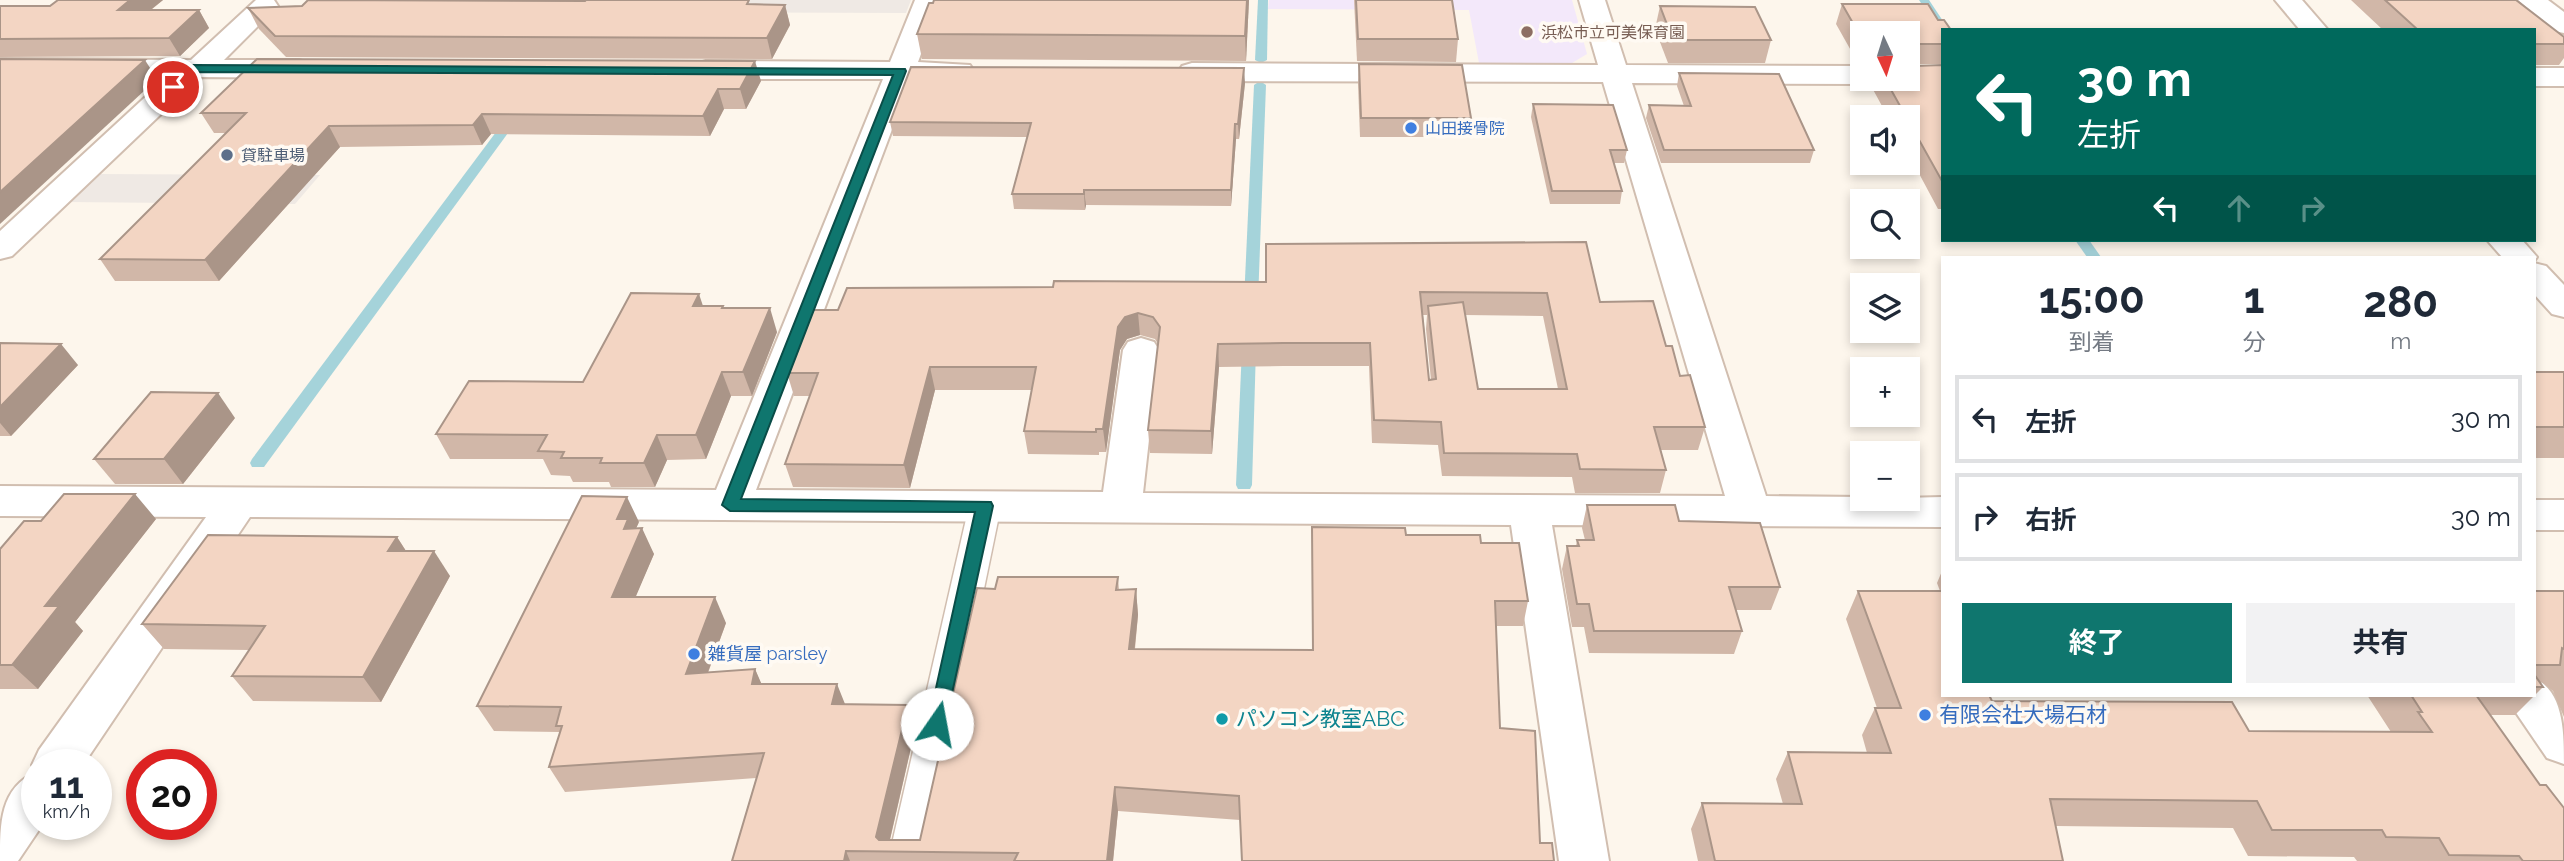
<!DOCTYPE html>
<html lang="ja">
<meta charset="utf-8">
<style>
:root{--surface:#fff;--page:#f2f2f3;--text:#1f2937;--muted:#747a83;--line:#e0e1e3;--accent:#0f766e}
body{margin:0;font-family:Raleway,"Noto Sans JP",sans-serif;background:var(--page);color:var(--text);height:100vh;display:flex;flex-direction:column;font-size:26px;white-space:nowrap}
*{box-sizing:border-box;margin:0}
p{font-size:23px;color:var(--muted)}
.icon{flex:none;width:38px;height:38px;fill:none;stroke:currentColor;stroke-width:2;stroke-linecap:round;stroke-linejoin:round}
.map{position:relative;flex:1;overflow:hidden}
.sheet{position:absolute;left:1941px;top:256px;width:595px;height:441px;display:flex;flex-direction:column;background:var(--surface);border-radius:0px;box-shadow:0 4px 10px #0003}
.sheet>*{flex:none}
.top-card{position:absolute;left:1941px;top:28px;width:595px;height:214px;border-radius:0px;box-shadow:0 4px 10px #0003;background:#00695c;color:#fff;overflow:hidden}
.needle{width:46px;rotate:176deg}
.buttons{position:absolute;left:1850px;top:21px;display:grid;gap:14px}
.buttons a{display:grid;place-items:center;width:70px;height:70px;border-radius:0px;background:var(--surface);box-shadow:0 4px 10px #0003;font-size:35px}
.speed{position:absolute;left:21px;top:749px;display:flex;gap:14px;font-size:35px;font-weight:700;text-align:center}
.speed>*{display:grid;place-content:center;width:91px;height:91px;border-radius:50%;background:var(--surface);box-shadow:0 4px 10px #0003;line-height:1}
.speed small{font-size:18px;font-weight:400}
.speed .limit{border:10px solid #d22;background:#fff;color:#111}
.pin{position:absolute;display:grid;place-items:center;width:60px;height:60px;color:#fff;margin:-30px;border:4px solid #fff;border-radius:50%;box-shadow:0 2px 7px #0007}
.me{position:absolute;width:77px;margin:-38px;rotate:12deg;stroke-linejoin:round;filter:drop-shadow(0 0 5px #0008)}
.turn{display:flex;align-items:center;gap:24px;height:147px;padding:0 21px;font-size:32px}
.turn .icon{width:91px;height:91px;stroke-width:2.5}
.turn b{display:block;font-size:49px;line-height:60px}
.lanes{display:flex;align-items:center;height:66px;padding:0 21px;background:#0003;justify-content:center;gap:35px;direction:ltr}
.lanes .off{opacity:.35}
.eta{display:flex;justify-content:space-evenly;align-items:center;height:119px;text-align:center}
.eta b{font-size:42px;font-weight:700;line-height:49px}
.cta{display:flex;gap:14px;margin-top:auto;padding:14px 21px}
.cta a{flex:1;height:80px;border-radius:0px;background:var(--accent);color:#fff;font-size:28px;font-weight:700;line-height:80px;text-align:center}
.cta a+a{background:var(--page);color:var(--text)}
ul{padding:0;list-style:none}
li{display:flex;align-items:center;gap:21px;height:88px;margin:0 14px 10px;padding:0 7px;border:4px solid var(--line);border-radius:0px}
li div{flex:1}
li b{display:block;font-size:26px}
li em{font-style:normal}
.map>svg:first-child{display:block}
.industrial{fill:#efe9e4}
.education{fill:#f3e8fa}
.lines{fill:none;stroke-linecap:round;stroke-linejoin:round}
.stream{fill:#a5d3da;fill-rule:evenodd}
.lane-casing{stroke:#d1beb0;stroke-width:3}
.street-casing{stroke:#d1beb0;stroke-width:4}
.lane{fill:#fff;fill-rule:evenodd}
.street{fill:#fff;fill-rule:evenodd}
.wall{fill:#d1b7a8;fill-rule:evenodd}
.shaded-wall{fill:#aa9588}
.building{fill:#f3d5c3;stroke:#aa9588;stroke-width:2;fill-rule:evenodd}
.route{fill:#0f766e;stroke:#0a4d48;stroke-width:2}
.education-dot{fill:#8d6e63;stroke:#fffaf3;stroke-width:2.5}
.shop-dot{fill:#3f7fe0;stroke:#fffaf3;stroke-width:2.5}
.service-dot{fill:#5c6f8a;stroke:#fffaf3;stroke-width:2.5}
.culture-dot{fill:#0f9aa8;stroke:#fffaf3;stroke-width:2.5}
.labels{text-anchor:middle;stroke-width:7;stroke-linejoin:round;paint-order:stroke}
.far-education-label{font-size:16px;fill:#785e54;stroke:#fffaf3;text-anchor:start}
.far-shop-label{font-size:16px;fill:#366cbe;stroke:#fffaf3;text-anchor:start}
.far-service-label{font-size:16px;fill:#4e5e75;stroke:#fffaf3;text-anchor:start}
.shop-label{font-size:18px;fill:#366cbe;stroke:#fffaf3;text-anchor:start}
.near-shop-label{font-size:21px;fill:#366cbe;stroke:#fffaf3;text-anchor:start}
.near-culture-label{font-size:21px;fill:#0d838f;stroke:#fffaf3;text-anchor:start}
</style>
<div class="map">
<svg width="2564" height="861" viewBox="0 0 2564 861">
<rect width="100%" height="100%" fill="#fdf6ec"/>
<g class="industrial">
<path d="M609 0H911L906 13 600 12Z"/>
<path d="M96 174 320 175 295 204 67 202Z"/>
</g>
<path class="education" d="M1269 0H1572L1587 54 1572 63H1479L1469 10 1268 9Z"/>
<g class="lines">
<g class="stream">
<path d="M1258 0H1268L1267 60 1261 63 1255 60Z"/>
<path d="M1919 0H1929L1949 30 1940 32Z"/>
<path d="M1260 81 1266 85 1258 301 1251 305 1244 301 1254 85Z"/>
<path d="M512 115 518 119 516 122 264 467H252L250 463 252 459 508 116Z"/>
<path d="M2075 240H2089L2101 257H2087Z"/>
<path d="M1249 343 1256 348 1252 485 1250 489H1238L1236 485 1242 348Z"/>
</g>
<g class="lane-casing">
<path id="lane" d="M985 495 996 498 1001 506 928 861H888L969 506 974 498Z"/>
</g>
<g class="street-casing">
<g id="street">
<path d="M256 0H274L278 6 224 60H299L309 63 313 69 309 75 299 78 200 77 12 256 0 259V231L167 77 0 75V59L191 60Z"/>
<path d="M915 0H941L918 62 970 65 974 71 970 77 960 80 911 79 756 490 1103 492 1123 350 1128 342 1141 338 1154 342 1159 350 1143 493 1725 496 1603 82 1192 81 1182 78 1178 72 1182 66 1192 63 1598 65 1579 0H1605L1626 65 1862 66V79H1874L1862 84 1632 83 1766 496 1862 497V499L1942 497V527L1552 525 1609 861H1559L1511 525 250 517 83 765H37V824H43L18 861H0C0 823 0 788 36 772L32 765 39 750 206 517 0 516V486L716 490 883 79H706L696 76 692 70 696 64 706 61 890 62Z"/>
<path d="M2275 0H2302L2328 30H2300Z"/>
<path d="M2518 0H2548L2564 12V33L2554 31Z"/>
<rect x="2534" y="68" width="30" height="18"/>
<path d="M2487 240H2522L2537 257 2534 261V257H2502Z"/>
<path d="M2534 263 2546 266 2564 285V317L2552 314 2534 294Z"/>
<rect x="2534" y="500" width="30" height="30"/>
<path d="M2534 678C2564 691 2564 733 2564 764L2547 758 2504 695H2534Z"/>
</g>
</g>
<use href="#lane" class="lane"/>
<use href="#street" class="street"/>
</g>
<g class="wall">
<path d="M58 0H163L151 10H199L209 28 180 56 0 57V6H50Z"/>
<path d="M1249 0 1246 61 922 59 917 34Z"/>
<path d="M1354 0H1452L1458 39 1456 62 1357 61Z"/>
<path d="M2351 0H2516L2564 37V58L2559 65H2534V30H2383Z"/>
<path d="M408 1 785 5 790 25 772 59 286 57 259 29 248 8Z"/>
<path d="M1842 4 1942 30V64H1911L1915 66 1942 65V209H1938L1908 153V117H1888L1870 84 1871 79H1908V33H1862V64L1858 63 1836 24Z"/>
<path d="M1660 6 1771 40 1765 63H1668L1655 29Z"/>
<path d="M1359 64 1471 118 1469 137H1360L1358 84Z"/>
<path d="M1679 73 1814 150 1810 163H1661L1646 118 1649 105 1684 106 1677 86Z"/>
<path d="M761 81 746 109H724L710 136 491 134 482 145 340 147 219 281H115L100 259 226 133H214L201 113Z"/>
<path d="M1245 83 1239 139H1236L1231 206 1086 205 1085 210 1014 209 1012 194 1027 137 893 136 890 122Z"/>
<path d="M1533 104 1627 150 1624 163H1614L1622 191 1620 204H1550L1531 117Z"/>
<path d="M1266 244 1600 302 1666 346 1705 427 1698 450H1661L1666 470 1660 493H1575L1572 477 1442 476 1438 445 1372 443 1369 366H1283L1219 367 1212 454 1150 453 1148 430 1158 344 1155 339 1140 335 1127 339 1120 350 1106 452H1099V455L1028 454 1024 431 1032 390H935L910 488 793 487 785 464 810 396H794L787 373 838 310 1053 287 1266 282ZM1423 315H1427L1426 329 1431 380H1429ZM1465 315 1543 316 1558 389H1478Z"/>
<path d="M703 306 724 308 777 332 752 396H731L706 459 667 460 655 487H611L609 482H573L570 476 551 475 543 459H450L436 434 583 382Z"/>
<path d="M0 343 78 365 11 436H0Z"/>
<rect x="2534" y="372" width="30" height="86"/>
<path d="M235 418 183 484H115L94 459Z"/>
<path d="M1587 505 1679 521 1780 587 1771 610H1736L1742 631 1734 654 1589 653 1584 627H1572L1562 569 1567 546H1576L1577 540H1585L1582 528Z"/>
<path d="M156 519 75 622 83 631 38 689H0V549Z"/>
<path d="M639 522 636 528 654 554 635 597 726 623 708 673 755 669 761 684 845 704 915 730 890 840H920L995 589 1118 577 1119 590 1136 589 1138 615 1135 649 1312 650V527L1406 535 1481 543 1528 601 1523 626H1496L1500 728 1540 843 1554 861 1240 820 1118 811 1113 861H732L756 778 565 792 549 767 560 733 559 732 494 731 477 706Z"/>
<path d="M397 537 406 551 450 576 381 702 253 701 232 676 250 650 164 649 142 624Z"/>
<path d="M1942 571V695L2249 731 2391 732 2367 695H2534V591H2564V717L2553 691 2542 682 2541 683 2543 687 2515 715H2490L2564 861H2357L2354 857 2248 856 2233 828 2056 826 2063 861H1698L1691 829 1702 803 1783 804 1776 779 1788 752 1867 753 1862 735 1875 708H1877L1846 619 1858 591H1940L1937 583Z"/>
</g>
<g class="shaded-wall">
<path d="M130 0H163L129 27 118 10Z"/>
<path d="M1247 0H1249L1246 61 1245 36Z"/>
<path d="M785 5 790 25 772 59 767 38Z"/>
<path d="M199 10 209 28 180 56 169 38Z"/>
<path d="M145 60 157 79 0 224V192Z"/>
<path d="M755 61 761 81 746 109 740 89Z"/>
<path d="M1244 68 1245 83 1239 139 1238 124Z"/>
<path d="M718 89 724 109 710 136 703 116Z"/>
<path d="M482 114 491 134 482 145 473 125Z"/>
<path d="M1235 124 1236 139 1231 206V190Z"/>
<path d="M329 126 340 147 219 281 205 260Z"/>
<path d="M1084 190 1086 205 1085 210 1084 194Z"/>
<path d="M699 294 707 318 693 306Z"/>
<path d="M770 308 777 332 752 396 743 372Z"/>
<path d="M1138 313 1140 335 1127 339 1120 350 1106 452 1103 429 1118 327 1125 317Z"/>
<path d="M61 344 78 365 11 436 0 423V407Z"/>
<path d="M1218 344 1219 367 1212 454 1211 431Z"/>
<path d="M930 367 935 390 910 488 904 465Z"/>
<path d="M722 372 731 396 706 459 696 435Z"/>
<path d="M218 393 235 418 183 484 164 459Z"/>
<path d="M657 435 667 460 655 487 644 463Z"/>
<path d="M135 494 156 519 75 622 83 631 38 689 12 665 45 606Z"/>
<path d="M627 497 639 522 634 533 642 528 654 554 625 622 612 597 617 519Z"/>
<path d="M397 537 413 562 388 551Z"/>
<path d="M434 551 450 576 381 702 363 677Z"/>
<path d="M1136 589 1138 615 1132 674 1129 649Z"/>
<path d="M715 597 726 623 698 699 686 674Z"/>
<path d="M755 669 766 694 752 684Z"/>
<path d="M837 684 847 709 832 704Z"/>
<path d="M908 705 915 730 887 852 876 837Z"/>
<path d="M1115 787 1118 811 1113 861H1107Z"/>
<path d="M846 851 850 861H844Z"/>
</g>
<g class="building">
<path d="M58 0H130L118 10H199L169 38 0 39V6H50Z"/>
<path d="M308 0 585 1 586 0H749L747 4 785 5 767 38 275 36 248 8 302 6Z"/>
<path d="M934 0H1247L1245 36 917 34 929 3H933Z"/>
<path d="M1356 0H1452L1458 39H1358Z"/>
<path d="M2385 0H2516L2564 37V44H2534V30H2418Z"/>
<path d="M1842 4H1928L1938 20H1944L1951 30H1942V44H1915L1912 56H1908V33H1862V39Z"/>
<path d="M1660 6 1755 7 1771 40H1673Z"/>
<path d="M0 59 145 60 0 192Z"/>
<path d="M257 59 755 61 740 89H718L703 116 482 114 473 125 329 126 205 260 100 259 246 113H201Z"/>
<path d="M1908 63 1915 66 1942 65V181L1885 79H1908Z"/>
<path d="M1359 64 1462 65 1471 118H1361Z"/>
<path d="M911 67 1244 68 1238 124H1235L1231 190H1084V194H1012L1031 123 890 122Z"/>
<path d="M1679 73 1779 74 1814 150H1664L1649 105 1691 106Z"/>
<path d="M1533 104 1613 105 1627 150H1610L1622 191H1552Z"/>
<path d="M1586 242 1600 302 1653 301 1666 346H1672L1680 376 1690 375 1705 427H1654L1666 470 1580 469 1577 454 1444 453 1441 422 1374 420 1370 343H1283L1218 344 1211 431 1148 430 1160 327 1153 317 1138 313 1125 317 1118 327 1103 429H1096V432L1024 431 1036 367H930L904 465 785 464 818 373H787L811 310H838L847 288 1053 287 1054 281 1266 282V244ZM1420 292 1547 293 1567 389H1478L1463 302 1428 306 1436 379 1429 380Z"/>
<path d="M631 293 699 294 693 306H723L722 308H770L743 372H722L696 435H657L644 463H600L602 458H561L564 452 538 451 547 435 436 434 469 381 583 382Z"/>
<path d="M0 343 61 344 0 407Z"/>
<rect x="2534" y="372" width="30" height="55"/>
<path d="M151 392 218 393 164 459H94Z"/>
<path d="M64 494H135L45 606H59L12 665H0V549L24 521H41Z"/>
<path d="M582 496 627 497 617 519H628L624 529 642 528 612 597H715L686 674 755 669 752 684H837L832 704 908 705 876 837 879 840H920L977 588 995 589 998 577H1118L1116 590 1136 589 1129 649 1313 650 1312 527 1405 528 1406 535H1480L1481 543H1519L1528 601H1495L1500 728 1535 731 1540 843H1552L1554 861H1242L1239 796 1115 787 1107 861H1014L1018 853 846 851 844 861H732L764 753 549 767 562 726H556L561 707 477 706Z"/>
<path d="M1587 505H1675L1679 521 1760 523 1780 587H1729L1742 631H1594L1589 604H1577L1567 546H1579L1577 540H1594Z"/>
<path d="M208 535 397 537 388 551H434L363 677 232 676 265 626 142 624Z"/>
<path d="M1858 591H1942V695H1989L1992 701 2232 702 2249 731 2432 732 2418 712H2422L2411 695H2476L2540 785H2546L2564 808V861H2523L2519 856 2449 855 2439 838 2386 837 2382 830H2272L2257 801 2050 799 2063 861H1715L1702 803 1802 804 1788 752 1891 753 1875 708H1901Z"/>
<path d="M2534 591H2564V649L2562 648 2560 665H2534Z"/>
<path d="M2534 674 2543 687H2534Z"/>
</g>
<path class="route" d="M193 65 905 69 906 71 741 499 991 502 993 506 944 730 937 733 931 730 928 724 975 512 730 511 722 505 893 75 196 72 177 90H168V85Z"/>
<circle class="education-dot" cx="1527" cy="32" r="7"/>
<g class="shop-dot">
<circle cx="1411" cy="128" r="7"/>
<circle cx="694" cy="654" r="7"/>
<circle cx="1925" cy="715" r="7"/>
</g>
<circle class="service-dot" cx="227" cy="155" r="7"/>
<circle class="culture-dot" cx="1222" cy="719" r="7"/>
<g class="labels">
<g class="far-education-label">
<text x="1541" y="38">浜松市立可美保育園</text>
</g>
<g class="far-shop-label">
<text x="1425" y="134">山田接骨院</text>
</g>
<g class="far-service-label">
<text x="241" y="161">貸駐車場</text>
</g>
<g class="shop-label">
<text x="708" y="660">雑貨屋 parsley</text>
</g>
<g class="near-shop-label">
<text x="1939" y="722">有限会社大場石材</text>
</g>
<g class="near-culture-label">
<text x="1236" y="726">パソコン教室ABC</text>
</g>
</g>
</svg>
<div class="buttons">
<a><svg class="needle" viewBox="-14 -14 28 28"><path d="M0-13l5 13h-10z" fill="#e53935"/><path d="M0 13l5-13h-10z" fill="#747a83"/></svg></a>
<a><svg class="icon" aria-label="sound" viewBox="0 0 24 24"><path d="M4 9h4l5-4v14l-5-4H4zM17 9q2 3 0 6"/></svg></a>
<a><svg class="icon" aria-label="search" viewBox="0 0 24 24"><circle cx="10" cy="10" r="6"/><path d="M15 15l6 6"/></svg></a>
<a><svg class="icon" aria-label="layers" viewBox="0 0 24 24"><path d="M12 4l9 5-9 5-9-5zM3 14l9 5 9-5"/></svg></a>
<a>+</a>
<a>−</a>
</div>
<div class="speed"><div>11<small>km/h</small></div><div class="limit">20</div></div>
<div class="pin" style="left:173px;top:87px;background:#d93025"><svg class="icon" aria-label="arrive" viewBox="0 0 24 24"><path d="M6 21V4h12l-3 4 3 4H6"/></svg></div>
<svg class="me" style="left:937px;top:724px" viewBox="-20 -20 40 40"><circle r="19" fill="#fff"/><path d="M0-13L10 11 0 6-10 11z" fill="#0f766e"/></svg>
<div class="top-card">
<div class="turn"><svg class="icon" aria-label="left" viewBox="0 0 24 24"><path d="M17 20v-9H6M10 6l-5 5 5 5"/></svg><div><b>30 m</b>左折</div></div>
<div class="lanes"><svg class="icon" aria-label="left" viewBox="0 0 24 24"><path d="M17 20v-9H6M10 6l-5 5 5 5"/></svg><svg class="icon off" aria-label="ahead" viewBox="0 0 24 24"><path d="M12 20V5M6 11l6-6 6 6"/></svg><svg class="icon off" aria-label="right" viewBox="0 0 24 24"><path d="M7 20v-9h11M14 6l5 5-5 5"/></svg></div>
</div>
<section class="sheet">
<div class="eta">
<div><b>15:00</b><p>到着</p></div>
<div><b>1</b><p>分</p></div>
<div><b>280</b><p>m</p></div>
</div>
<ul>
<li><svg class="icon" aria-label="left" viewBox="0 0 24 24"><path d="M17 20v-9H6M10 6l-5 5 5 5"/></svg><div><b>左折</b></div><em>30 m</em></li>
<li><svg class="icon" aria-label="right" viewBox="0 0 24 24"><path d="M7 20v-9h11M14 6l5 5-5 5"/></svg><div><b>右折</b></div><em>30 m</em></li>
</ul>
<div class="cta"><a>終了</a><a>共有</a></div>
</section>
</div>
